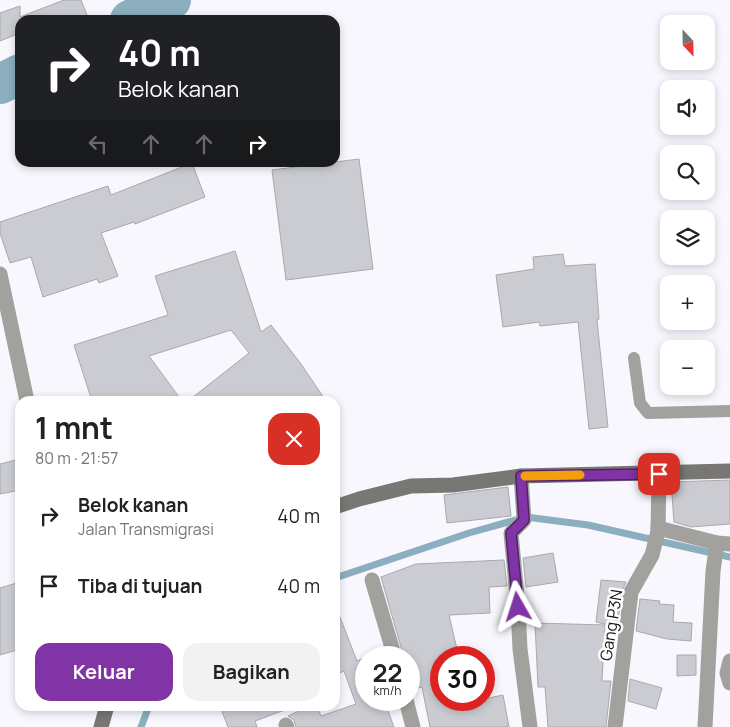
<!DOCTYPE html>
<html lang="id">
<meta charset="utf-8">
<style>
:root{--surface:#fff;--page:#f2f2f2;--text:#222;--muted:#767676;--accent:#8134a5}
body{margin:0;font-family:Manrope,sans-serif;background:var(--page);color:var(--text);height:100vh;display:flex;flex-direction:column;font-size:19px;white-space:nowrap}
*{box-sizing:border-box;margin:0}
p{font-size:16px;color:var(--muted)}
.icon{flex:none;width:28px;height:28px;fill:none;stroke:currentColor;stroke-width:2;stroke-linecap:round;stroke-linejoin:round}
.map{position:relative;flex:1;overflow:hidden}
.sheet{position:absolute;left:15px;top:396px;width:325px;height:315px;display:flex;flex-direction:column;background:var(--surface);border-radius:15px;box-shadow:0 2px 8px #0003}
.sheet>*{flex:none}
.hud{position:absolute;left:15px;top:15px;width:325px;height:152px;border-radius:15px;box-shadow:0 2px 8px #0003;background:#202124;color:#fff;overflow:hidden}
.needle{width:32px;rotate:158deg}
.tools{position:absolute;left:660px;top:15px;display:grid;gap:10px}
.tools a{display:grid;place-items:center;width:55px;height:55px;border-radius:10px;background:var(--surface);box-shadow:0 2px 8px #0003;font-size:25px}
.speed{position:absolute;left:355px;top:646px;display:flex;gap:10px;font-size:25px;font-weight:700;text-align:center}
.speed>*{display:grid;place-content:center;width:65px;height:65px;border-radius:50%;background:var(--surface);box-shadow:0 2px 8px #0003;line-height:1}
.speed small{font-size:12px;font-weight:400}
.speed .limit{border:8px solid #d22;background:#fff;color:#111}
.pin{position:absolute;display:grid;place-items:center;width:42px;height:42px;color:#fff;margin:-21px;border-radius:10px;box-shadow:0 2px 8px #0006}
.me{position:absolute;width:55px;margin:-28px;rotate:354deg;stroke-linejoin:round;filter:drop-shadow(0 0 4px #0008)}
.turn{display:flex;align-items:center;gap:18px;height:105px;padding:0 20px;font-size:22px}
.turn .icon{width:65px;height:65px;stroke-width:2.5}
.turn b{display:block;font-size:35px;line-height:42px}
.lanes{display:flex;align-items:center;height:48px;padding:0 20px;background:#0003;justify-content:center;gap:25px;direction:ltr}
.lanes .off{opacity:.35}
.round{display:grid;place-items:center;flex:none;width:52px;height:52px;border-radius:15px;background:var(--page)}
.head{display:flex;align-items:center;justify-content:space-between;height:85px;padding:0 20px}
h1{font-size:30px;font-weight:700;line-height:38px}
.action{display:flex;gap:10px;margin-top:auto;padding:10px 20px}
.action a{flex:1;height:58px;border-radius:15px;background:var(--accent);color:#fff;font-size:20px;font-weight:700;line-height:58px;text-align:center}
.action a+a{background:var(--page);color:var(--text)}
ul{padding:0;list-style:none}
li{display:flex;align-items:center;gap:15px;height:70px;padding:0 20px}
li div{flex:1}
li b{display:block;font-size:19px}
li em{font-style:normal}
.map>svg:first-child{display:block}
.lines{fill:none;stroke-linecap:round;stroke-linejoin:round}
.stream{stroke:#8bafbe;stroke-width:7}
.river{stroke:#8bafbe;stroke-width:40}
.building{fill:#cbccd1;stroke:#a8a8ae}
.lane{stroke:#a2a19e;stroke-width:12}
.street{stroke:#a2a19e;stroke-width:15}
.secondary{stroke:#797774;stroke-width:15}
.route-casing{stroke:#54226b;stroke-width:12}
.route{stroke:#8134a5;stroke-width:9}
.slow{stroke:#f59e0b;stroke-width:9}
.labels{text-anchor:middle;stroke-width:5;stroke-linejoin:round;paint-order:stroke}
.street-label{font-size:16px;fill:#171719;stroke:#fff}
</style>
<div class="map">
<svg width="730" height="727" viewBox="0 0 730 727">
<rect width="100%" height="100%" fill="#f7f7fd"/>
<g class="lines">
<g class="stream">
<path d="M335 578 469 533 526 517 588 525 730 557"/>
<path d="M141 727 149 706"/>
</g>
<g class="river">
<path d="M130 20 171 0"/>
<path d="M0 84 20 74"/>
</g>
</g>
<g class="building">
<path d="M64 0H81L89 20H20V33L0 41V13L20 6V17Z"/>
<path d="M359 159 373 269 286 280 272 170Z"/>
<path d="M192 163 205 197 135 224 134 222 101 233 118 276 99 283 97 279 43 297 31 257 10 263 0 233V222L108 186 111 195Z"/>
<path d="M235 251 261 332 271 325 301 364 326 401H188L249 353 231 330 149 356 182 401H92L74 345 168 315 155 276Z"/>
<path d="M563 254 565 266 595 264 599 319 597 320 608 427 589 429 578 322 540 326 539 322 503 327 496 275 534 269 533 257Z"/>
<path d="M20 459V490L0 494V464Z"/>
<path d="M730 480V524L691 527 674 522 671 482Z"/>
<path d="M508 487 511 516 447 523 444 495Z"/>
<path d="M553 553 558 582 526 587 523 558Z"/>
<path d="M504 560 507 586 489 587 490 613 449 615 459 658H441V700H484V699L503 695 509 727H430L422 687 414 689 409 658H404L381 577 416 564Z"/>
<path d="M601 580 626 582 622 591 617 627 596 622Z"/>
<path d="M20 582V649L0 655V588Z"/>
<path d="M640 599 660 601 659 604 674 605 673 622 692 623 691 641 667 639 636 631Z"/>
<path d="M336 607 357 661 366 657V700H384L394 727H296L294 720 288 716 310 706H317L321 716 356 704 344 671 335 675V608Z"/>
<path d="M535 623 605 625 602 681H611L606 727H548L545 687H538Z"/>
<path d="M677 655H696V675L677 676Z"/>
<path d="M630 679 662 688 656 709 628 701Z"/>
<path d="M220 706H289L290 708 255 721 257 727H228Z"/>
</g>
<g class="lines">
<path class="lane" d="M634 358 640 403 648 413 730 411"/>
<g class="street">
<path d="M0 274 27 401"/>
<path d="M521 476 524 520 511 533 518 607 520 649 530 727"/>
<path d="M658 528 717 543 730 544"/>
<path d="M372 580 395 658"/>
<path d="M730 661 727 673 730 683"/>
<path d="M406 700 413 727"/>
<path d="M286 725 287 727"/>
<path d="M615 727 631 592 652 555 658 531 659 474"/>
<path d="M705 727 713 571 717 543"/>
</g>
<g class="secondary">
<path d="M335 507 359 499 411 486 453 485 521 476 730 471"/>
<path d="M101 727 107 706"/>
</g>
</g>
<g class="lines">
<g class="route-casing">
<path id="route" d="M518 607 511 533 524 520 521 476 659 474"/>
</g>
<use href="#route" class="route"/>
<path class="slow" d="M525 476 580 475"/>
</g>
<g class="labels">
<g class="street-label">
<text transform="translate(611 625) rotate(-81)" y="6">Gang P3N</text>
</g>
</g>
</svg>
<div class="tools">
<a><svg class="needle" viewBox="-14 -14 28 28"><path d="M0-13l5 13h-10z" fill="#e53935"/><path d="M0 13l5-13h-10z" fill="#767676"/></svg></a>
<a><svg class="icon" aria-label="sound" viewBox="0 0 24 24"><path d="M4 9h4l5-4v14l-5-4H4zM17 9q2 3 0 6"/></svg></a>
<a><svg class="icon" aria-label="search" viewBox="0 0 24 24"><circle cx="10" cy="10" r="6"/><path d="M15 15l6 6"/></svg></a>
<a><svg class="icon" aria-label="layers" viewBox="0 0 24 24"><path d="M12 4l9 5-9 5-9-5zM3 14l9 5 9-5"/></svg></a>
<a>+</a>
<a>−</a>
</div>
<div class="speed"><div>22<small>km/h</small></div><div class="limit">30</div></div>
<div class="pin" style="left:659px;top:474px;background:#d93025"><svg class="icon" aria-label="arrive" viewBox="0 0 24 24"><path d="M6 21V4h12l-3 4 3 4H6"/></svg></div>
<svg class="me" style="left:518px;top:607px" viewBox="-20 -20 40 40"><path d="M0-17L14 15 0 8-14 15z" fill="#8134a5" stroke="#fff" stroke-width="4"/></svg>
<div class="hud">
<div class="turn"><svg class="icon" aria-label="right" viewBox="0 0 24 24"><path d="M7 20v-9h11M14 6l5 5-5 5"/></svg><div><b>40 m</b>Belok kanan</div></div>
<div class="lanes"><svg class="icon off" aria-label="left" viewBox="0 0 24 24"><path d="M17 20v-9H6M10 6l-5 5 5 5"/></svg><svg class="icon off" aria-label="ahead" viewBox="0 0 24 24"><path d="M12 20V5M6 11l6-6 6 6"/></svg><svg class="icon off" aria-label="ahead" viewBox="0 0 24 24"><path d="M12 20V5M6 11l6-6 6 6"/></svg><svg class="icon" aria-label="right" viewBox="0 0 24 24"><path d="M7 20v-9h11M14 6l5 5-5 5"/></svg></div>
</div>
<section class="sheet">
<div class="head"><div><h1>1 mnt</h1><p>80 m · 21:57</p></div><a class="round" style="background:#d93025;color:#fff"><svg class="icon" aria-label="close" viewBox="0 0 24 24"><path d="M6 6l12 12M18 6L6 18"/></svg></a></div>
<ul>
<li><svg class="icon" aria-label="right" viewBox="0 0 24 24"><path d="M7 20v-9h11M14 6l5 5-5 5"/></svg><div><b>Belok kanan</b><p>Jalan Transmigrasi</p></div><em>40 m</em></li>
<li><svg class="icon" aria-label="arrive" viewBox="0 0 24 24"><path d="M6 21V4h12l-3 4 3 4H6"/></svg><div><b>Tiba di tujuan</b></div><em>40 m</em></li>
</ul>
<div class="action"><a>Keluar</a><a>Bagikan</a></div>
</section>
</div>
